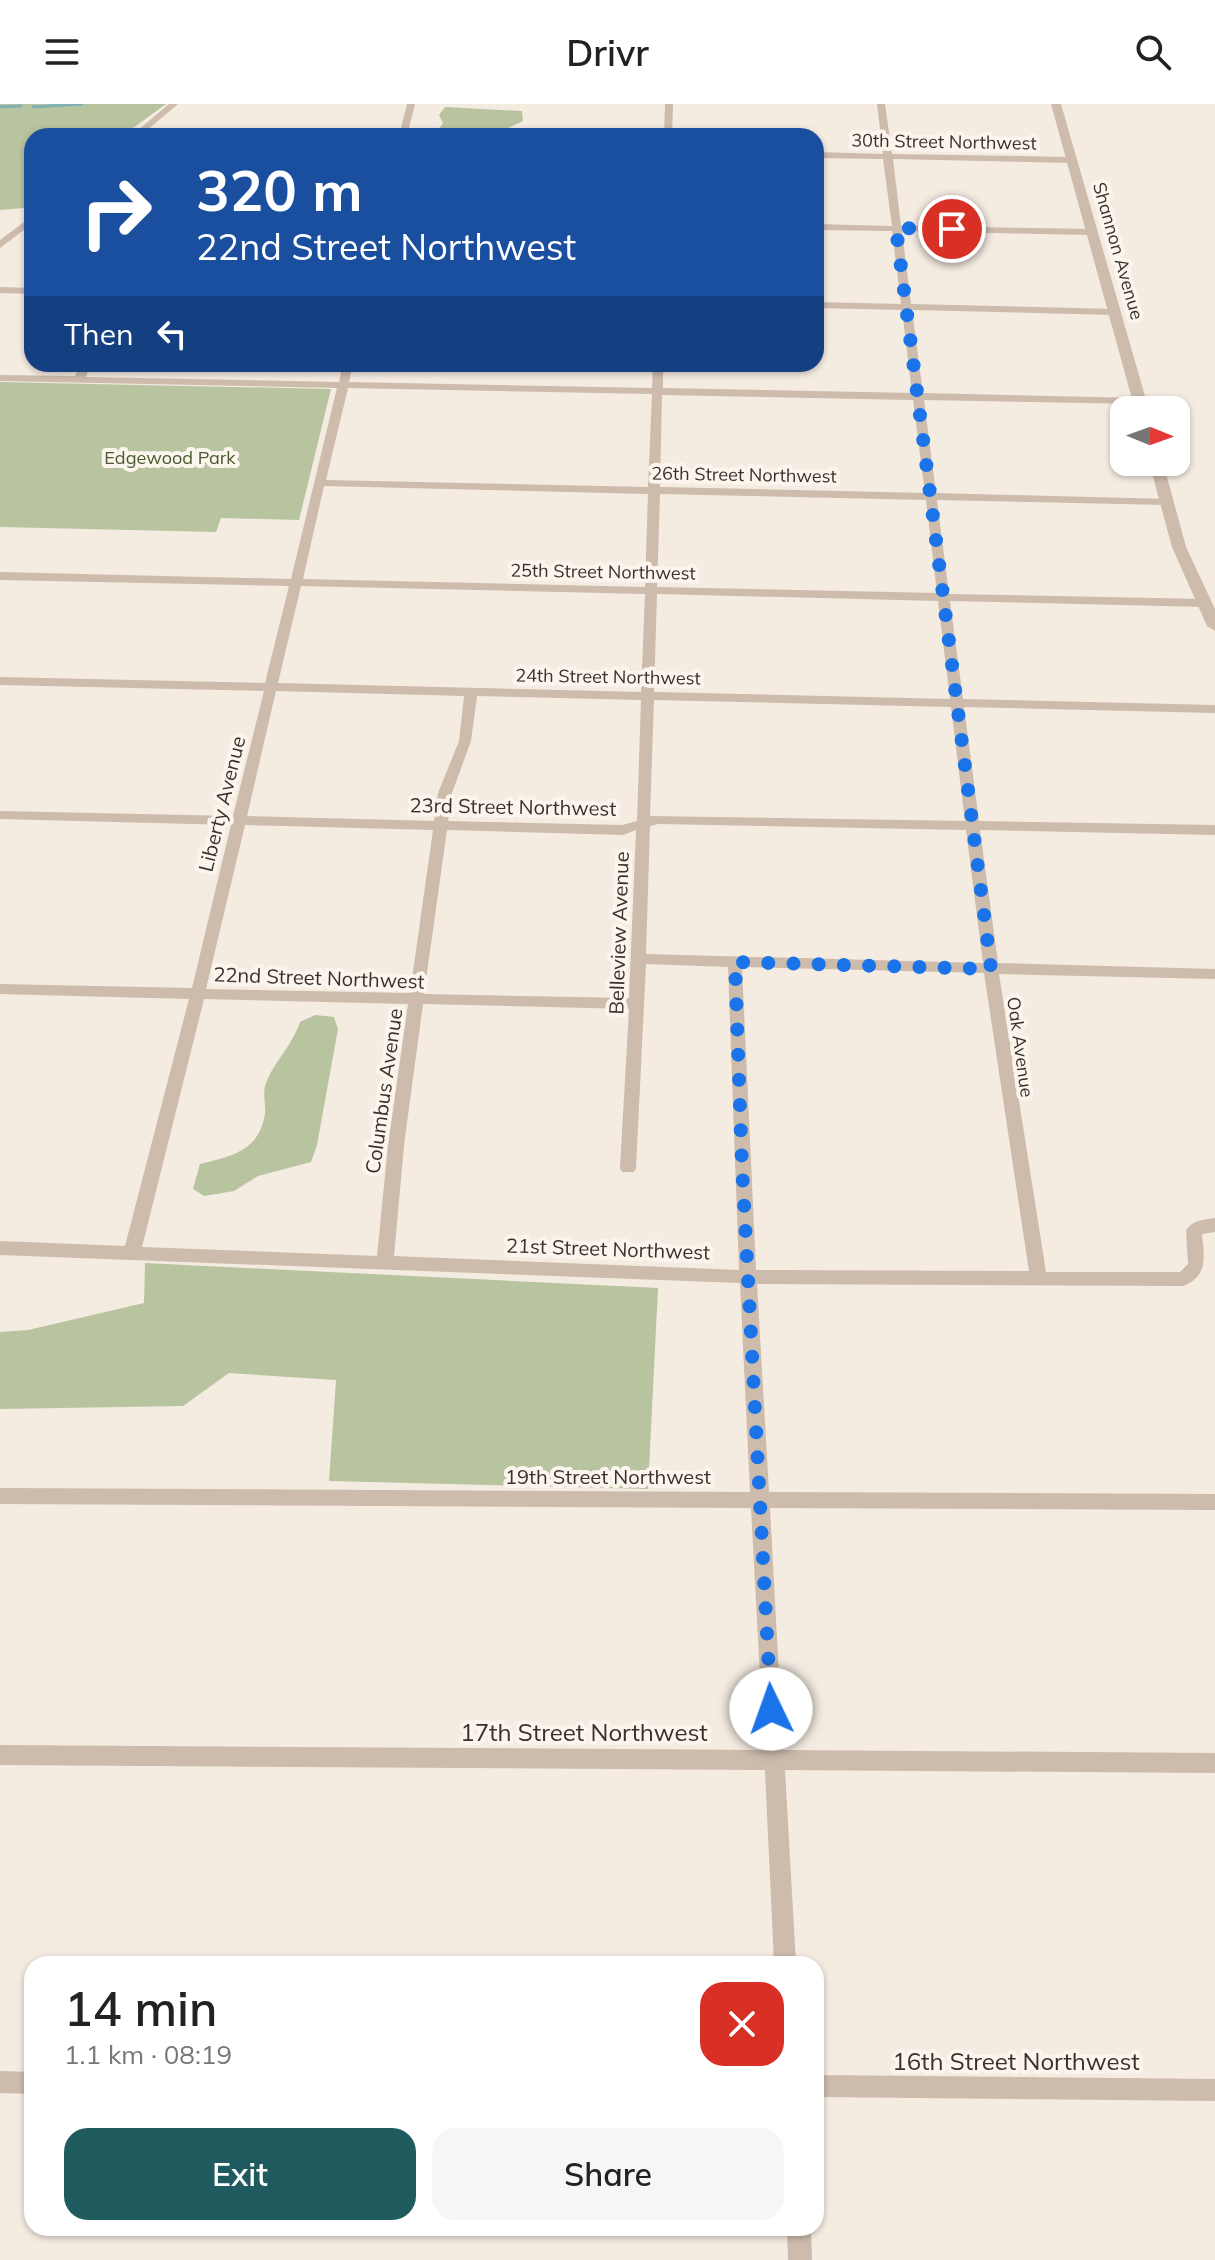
<!DOCTYPE html>
<meta charset="utf-8">
<style>
:root{--surface:#fff;--page:#f6f6f6;--text:#222;--muted:#767676;--accent:#1f5a5e}
body{margin:0;font-family:Mulish,sans-serif;background:var(--page);color:var(--text);height:100vh;display:flex;flex-direction:column;font-size:30px;white-space:nowrap}
*{box-sizing:border-box;margin:0}
p{font-size:26px;color:var(--muted)}
.icon{flex:none;width:44px;height:44px;fill:none;stroke:currentColor;stroke-width:2;stroke-linecap:round;stroke-linejoin:round}
.map{position:relative;flex:1;overflow:hidden}
.details{position:absolute;left:24px;top:1852px;width:800px;height:280px;display:flex;flex-direction:column;background:var(--surface);border-radius:24px;box-shadow:0 2px 6px #0004}
.details>*{flex:none}
.hud{position:absolute;left:24px;top:24px;width:800px;height:244px;border-radius:24px;box-shadow:0 2px 6px #0004;background:#1a4fa0;color:#fff;overflow:hidden}
.needle{width:52px;rotate:91deg}
.tools{position:absolute;left:1110px;top:292px;display:grid;gap:16px}
.tools a{display:grid;place-items:center;width:80px;height:80px;border-radius:16px;background:var(--surface);box-shadow:0 2px 6px #0004;font-size:40px}
.pin{position:absolute;display:grid;place-items:center;width:68px;height:68px;color:#fff;margin:-34px;border:4px solid #fff;border-radius:50%;box-shadow:0 2px 8px #0007}
.me{position:absolute;width:88px;margin:-44px;rotate:357deg;stroke-linejoin:round;filter:drop-shadow(0 0 6px #0008)}
.turn{display:flex;align-items:center;gap:28px;height:168px;padding:0 40px;font-size:36px}
.turn .icon{width:104px;height:104px;stroke-width:2.5}
.turn b{display:block;font-size:56px;line-height:68px}
.then{display:flex;align-items:center;height:76px;padding:0 40px;background:#0003;gap:16px;font-size:30px}
.round{display:grid;place-items:center;flex:none;width:84px;height:84px;border-radius:24px;background:var(--page)}
.headline{display:flex;align-items:center;justify-content:space-between;height:136px;padding:0 40px}
h1{font-size:48px;font-weight:600;line-height:60px}
.button{display:flex;gap:16px;margin-top:auto;padding:16px 40px}
.button a{flex:1;height:92px;border-radius:24px;background:var(--accent);color:#fff;font-size:32px;font-weight:600;line-height:92px;text-align:center}
.button a+a{background:var(--page);color:var(--text)}
header{display:flex;justify-content:space-between;align-items:center;height:104px;padding:0 40px;background:var(--surface);font-size:36px;font-weight:600}
.map>svg:first-child{display:block}
.green{fill:#b8c4a0}
.lines{fill:none;stroke-linecap:round;stroke-linejoin:round}
.stream{stroke:#7fb0b2;stroke-width:3}
.minor{fill:#cdbbac;fill-rule:evenodd}
.tertiary{fill:#cdbbac;fill-rule:evenodd}
.route{stroke:#1a73e8;stroke-width:14;stroke-dasharray:0 25.2}
.labels{text-anchor:middle;stroke-width:8;stroke-linejoin:round;paint-order:stroke}
.far-street-label{font-size:18px;fill:#3b302b;stroke:#fbf5ee}
.far-park-label{font-size:18px;fill:#4a5a2e;stroke:#fbf5ee}
.street-label{font-size:20px;fill:#3b302b;stroke:#fbf5ee}
.near-street-label{font-size:24px;fill:#3b302b;stroke:#fbf5ee}
</style>
<header><svg class="icon" aria-label="menu" viewBox="0 0 24 24"><path d="M4 6h16M4 12h16M4 18h16"/></svg>Drivr<svg class="icon" aria-label="search" viewBox="0 0 24 24"><circle cx="10" cy="10" r="6"/><path d="M15 15l6 6"/></svg></header>
<div class="map">
<svg width="1215" height="2156" viewBox="0 0 1215 2156">
<rect width="100%" height="100%" fill="#f4ebe1"/>
<g class="green">
<path d="M0 0H166L122 32H32V99L24 104 0 106Z"/>
<path d="M445 3 522 7 523 17 491 32H434L443 19 439 11Z"/>
<path d="M0 278 331 285 299 416 221 414 216 428 0 423Z"/>
<path d="M315 911 334 913 338 925 317 1041 311 1058 258 1072 234 1087 204 1092 193 1085 200 1060C232 1052 259 1047 265 1010 266 1000 262 989 266 979 275 956 291 944 300 918Z"/>
<path d="M145 1159 658 1184 648 1385 329 1377 336 1276 229 1269 183 1302 0 1305V1228L28 1226 144 1199Z"/>
</g>
<g class="lines">
<g class="stream">
<path d="M0 3 21 2"/>
<path d="M33 3 82 0"/>
</g>
<g class="minor">
<path d="M169 0H178L140 32H131Z"/>
<path d="M407 0H415L407 32H399Z"/>
<path d="M665 0H673L672 32H664Z"/>
<path d="M877 0H885L892 50 1072 53 1077 56 1072 59 893 55 901 122 1092 125 1097 128 1092 131 902 127 911 200 1115 205 1120 208 1115 211 912 206 923 289 1139 294 1144 297 1139 300 924 296 936 389 1167 395 1173 398 1167 401 937 396 949 490 1205 495 1211 499 1205 503 950 497 963 595 1215 601V609L964 603 979 717 1215 721V731L980 726 998 859 1215 865V875L999 870 1046 1168H1180L1188 1160 1186 1127C1192 1116 1203 1116 1215 1114V1128L1202 1130C1204 1152 1209 1172 1183 1182L757 1180 769 1388 1215 1390V1406L770 1404 783 1646 1215 1649V1669L785 1666 796 1860H774L765 1666 0 1661V1641L764 1646 751 1404 0 1400V1384L750 1388 740 1179 0 1151V1137L125 1142 189 895 0 890V880L192 884 231 721 0 715V707L233 712 264 587 0 581V573L265 579 289 482 0 476V468L291 475 337 284 0 277V271L75 272 80 260H90L86 273 339 278 343 260H353L349 278 652 284 653 260H663V284L912 289 902 206 816 204V198L901 200 892 127 816 126V120L892 122 883 55 816 54V48L883 50ZM348 284 652 290 648 383 326 376ZM662 291 913 296 925 389 660 383ZM324 382 648 390 645 483 303 475ZM660 390 926 396 937 489 657 483ZM301 482 645 490 641 588 278 579ZM657 490 938 497 950 595 654 588ZM276 587 464 592 459 637 438 689 434 717 247 712ZM477 592 641 596 637 717 622 721 448 717 452 689 471 637ZM654 596 951 603 965 717 650 712ZM658 720 966 726 983 859 646 850 650 722ZM245 721 433 726 410 889 206 885ZM447 726 623 731 636 726 629 894 424 890ZM646 860 728 863 739 1166 394 1152 404 1041 423 900 629 905 620 1064 622 1068H634L636 1064ZM742 863 984 869 1029 1167 756 1166ZM204 895 408 900 388 1041 377 1152 142 1143Z"/>
<path d="M32 112V120L0 144V136Z"/>
<path d="M0 183 32 184V190L0 189Z"/>
<path d="M0 1967 32 1968V1990L0 1989Z"/>
<path d="M816 1971 1215 1975V1997L816 1993Z"/>
<path d="M787 2124H811L812 2156H788Z"/>
</g>
<g class="tertiary">
<path d="M1051 0H1061L1149 306H1135Z"/>
<path d="M1149 358H1163L1186 443 1215 505V527L1207 522 1172 443Z"/>
</g>
</g>
<g class="lines">
<path class="route" d="M771 1605 742 1062 735 858 991 865 896 124 952 125"/>
</g>
<g class="labels">
<g class="far-street-label">
<text transform="translate(944 38) rotate(1)" y="6">30th Street Northwest</text>
<text transform="translate(1118 147) rotate(74)" y="6">Shannon Avenue</text>
<text transform="translate(744 371) rotate(1)" y="6">26th Street Northwest</text>
<text transform="translate(603 468) rotate(1)" y="6">25th Street Northwest</text>
<text transform="translate(608 573) rotate(1)" y="6">24th Street Northwest</text>
<text transform="translate(1020 943) rotate(82)" y="6">Oak Avenue</text>
</g>
<g class="far-park-label">
<text x="170" y="360">Edgewood Park</text>
</g>
<g class="street-label">
<text transform="translate(222 700) rotate(-76)" y="7">Liberty Avenue</text>
<text transform="translate(513 703) rotate(1)" y="7">23rd Street Northwest</text>
<text transform="translate(619 829) rotate(-88)" y="7">Belleview Avenue</text>
<text transform="translate(319 874) rotate(2)" y="7">22nd Street Northwest</text>
<text transform="translate(384 987) rotate(-82)" y="7">Columbus Avenue</text>
<text transform="translate(608 1145) rotate(2)" y="7">21st Street Northwest</text>
<text x="608" y="1380">19th Street Northwest</text>
</g>
<g class="near-street-label">
<text x="584" y="1637">17th Street Northwest</text>
<text x="1016" y="1966">16th Street Northwest</text>
</g>
</g>
</svg>
<div class="tools">
<a><svg class="needle" viewBox="-14 -14 28 28"><path d="M0-13l5 13h-10z" fill="#e53935"/><path d="M0 13l5-13h-10z" fill="#767676"/></svg></a>
</div>
<div class="pin" style="left:952px;top:125px;background:#d93025"><svg class="icon" aria-label="arrive" viewBox="0 0 24 24"><path d="M6 21V4h12l-3 4 3 4H6"/></svg></div>
<svg class="me" style="left:771px;top:1605px" viewBox="-20 -20 40 40"><circle r="19" fill="#fff"/><path d="M0-13L10 11 0 6-10 11z" fill="#1a73e8"/></svg>
<div class="hud">
<div class="turn"><svg class="icon" aria-label="right" viewBox="0 0 24 24"><path d="M7 20v-9h11M14 6l5 5-5 5"/></svg><div><b>320 m</b>22nd Street Northwest</div></div>
<div class="then">Then<svg class="icon" aria-label="left" viewBox="0 0 24 24"><path d="M17 20v-9H6M10 6l-5 5 5 5"/></svg></div>
</div>
<section class="details">
<div class="headline"><div><h1>14 min</h1><p>1.1 km · 08:19</p></div><a class="round" style="background:#d93025;color:#fff"><svg class="icon" aria-label="close" viewBox="0 0 24 24"><path d="M6 6l12 12M18 6L6 18"/></svg></a></div>
<div class="button"><a>Exit</a><a>Share</a></div>
</section>
</div>
